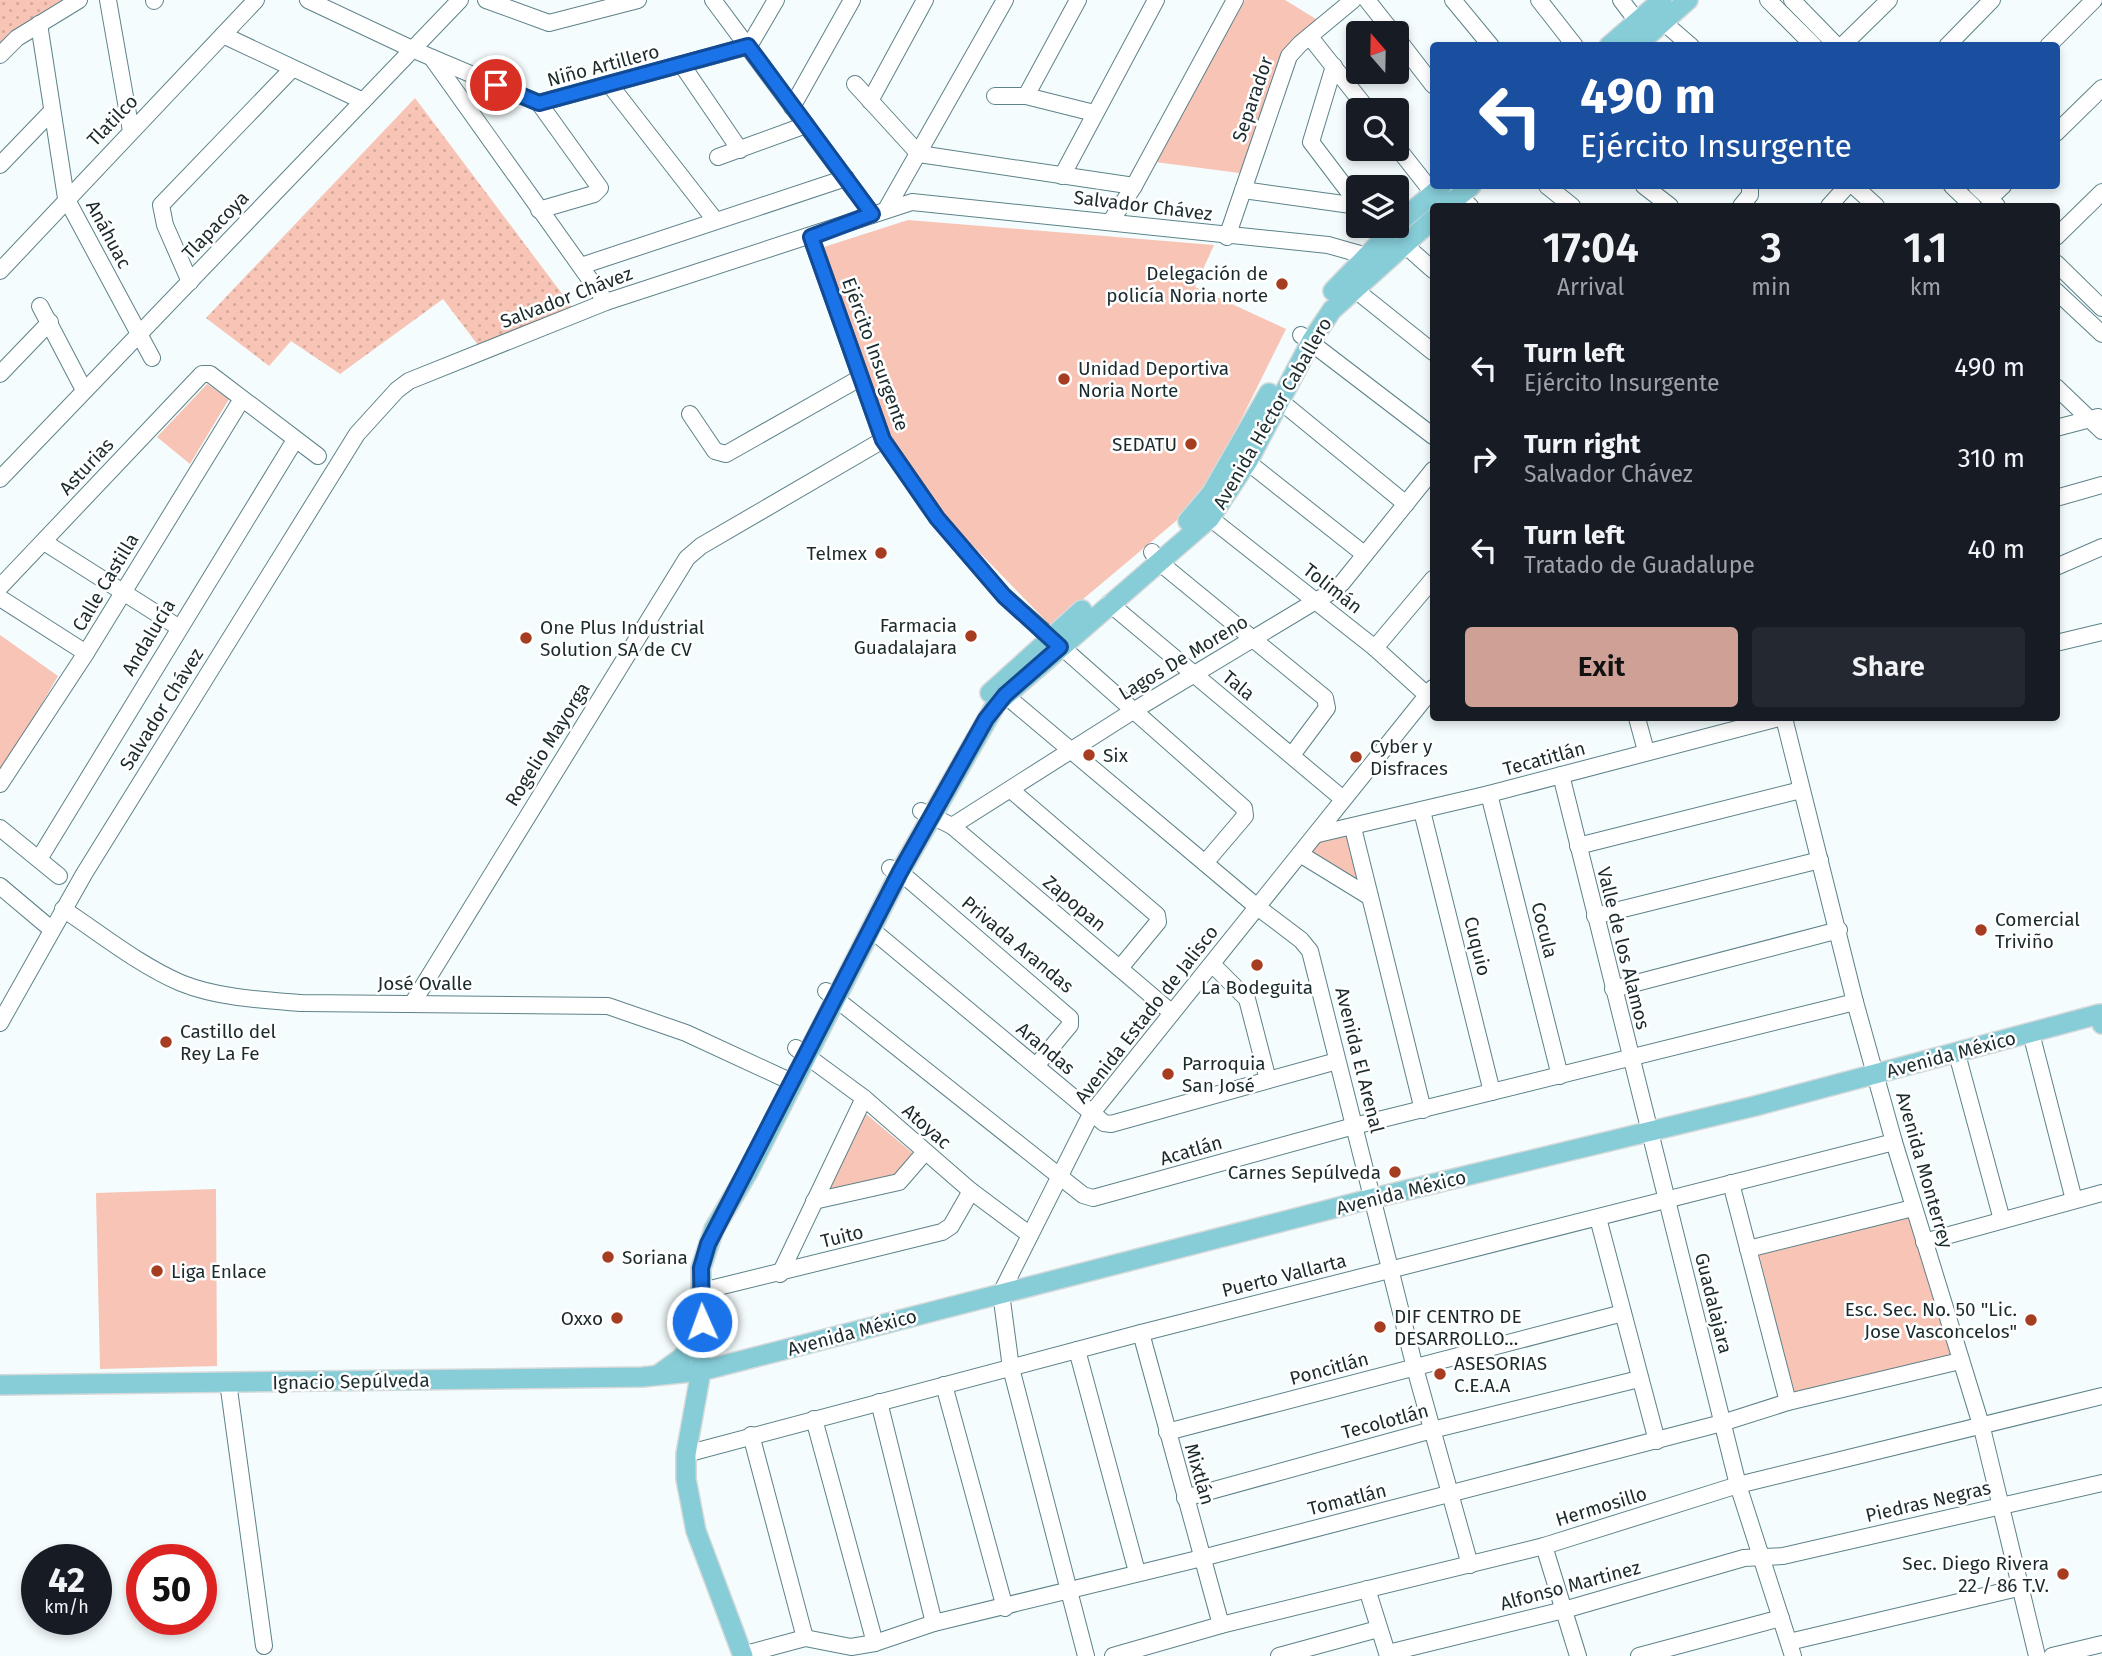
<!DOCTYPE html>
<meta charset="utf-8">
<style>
:root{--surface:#171b24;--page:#242831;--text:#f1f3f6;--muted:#9ea1a6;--accent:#cfa196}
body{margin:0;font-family:"Fira Sans",sans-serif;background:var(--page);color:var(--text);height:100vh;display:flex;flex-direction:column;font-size:26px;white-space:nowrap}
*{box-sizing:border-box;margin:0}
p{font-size:23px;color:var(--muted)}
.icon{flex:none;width:38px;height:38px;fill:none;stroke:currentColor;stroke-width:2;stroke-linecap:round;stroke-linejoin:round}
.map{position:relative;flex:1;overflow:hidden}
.sheet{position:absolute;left:1430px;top:203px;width:630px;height:518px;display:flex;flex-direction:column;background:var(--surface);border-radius:7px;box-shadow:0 4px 10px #0003}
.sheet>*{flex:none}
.banner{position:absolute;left:1430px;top:42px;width:630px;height:147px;border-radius:7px;box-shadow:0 4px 10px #0003;background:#1a4fa0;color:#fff;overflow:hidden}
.needle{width:46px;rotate:340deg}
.buttons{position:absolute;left:1346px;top:21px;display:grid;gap:14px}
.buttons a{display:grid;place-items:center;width:63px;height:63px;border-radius:7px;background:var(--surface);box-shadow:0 4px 10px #0003;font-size:35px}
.speed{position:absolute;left:21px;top:1544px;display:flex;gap:14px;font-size:35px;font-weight:700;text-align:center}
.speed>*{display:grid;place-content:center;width:91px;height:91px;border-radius:50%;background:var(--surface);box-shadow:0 4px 10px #0003;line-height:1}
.speed small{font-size:18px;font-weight:400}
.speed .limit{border:10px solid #d22;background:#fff;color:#111}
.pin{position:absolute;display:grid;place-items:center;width:60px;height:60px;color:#fff;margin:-30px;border:4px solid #fff;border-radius:50%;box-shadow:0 2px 7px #0007}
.me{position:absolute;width:77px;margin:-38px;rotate:358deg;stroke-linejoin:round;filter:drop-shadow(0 0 5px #0008)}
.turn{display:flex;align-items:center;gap:24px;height:147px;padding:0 35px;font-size:32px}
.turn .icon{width:91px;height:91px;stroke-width:2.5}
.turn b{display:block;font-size:49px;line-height:60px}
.eta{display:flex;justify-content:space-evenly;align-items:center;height:119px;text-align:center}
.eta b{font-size:42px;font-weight:600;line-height:49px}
.primary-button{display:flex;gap:14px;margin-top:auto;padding:14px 35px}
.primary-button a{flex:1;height:80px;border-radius:7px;background:var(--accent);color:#111;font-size:28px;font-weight:600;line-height:80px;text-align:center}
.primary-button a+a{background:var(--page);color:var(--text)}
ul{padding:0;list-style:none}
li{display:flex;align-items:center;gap:21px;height:91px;padding:0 35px}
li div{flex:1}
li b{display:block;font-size:26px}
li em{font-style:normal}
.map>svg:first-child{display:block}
.grass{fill:url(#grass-dots)}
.park{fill:#f8c4b5}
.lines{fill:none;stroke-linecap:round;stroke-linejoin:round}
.minor-casing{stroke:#5d8289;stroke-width:18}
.major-casing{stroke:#d6d9d9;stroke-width:22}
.minor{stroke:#fff;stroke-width:16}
.major{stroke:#86cdd8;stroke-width:19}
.route-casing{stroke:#114b97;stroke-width:18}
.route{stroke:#1a73e8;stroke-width:12}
.poi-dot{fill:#a63d21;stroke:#fff;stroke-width:2.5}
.labels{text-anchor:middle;stroke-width:5;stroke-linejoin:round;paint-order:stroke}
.street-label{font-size:19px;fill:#1a2a2d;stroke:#fff}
.poi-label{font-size:19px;fill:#1a2a2d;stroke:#fff;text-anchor:start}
</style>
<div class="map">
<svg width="2102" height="1656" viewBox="0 0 2102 1656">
<defs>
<pattern id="grass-dots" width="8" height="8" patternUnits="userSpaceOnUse" patternTransform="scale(1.75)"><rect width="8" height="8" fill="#f8c4b5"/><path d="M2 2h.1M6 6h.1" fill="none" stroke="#d4a99c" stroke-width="1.8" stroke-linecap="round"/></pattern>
</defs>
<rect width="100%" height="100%" fill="#f4fcfd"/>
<g class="grass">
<path d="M0 0H65L0 46Z"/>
<path d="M415 98 572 307 478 345 443 299 340 374 291 341 269 366 206 318Z"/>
</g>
<g class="park">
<path d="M1245 0H1285L1321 22 1290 48 1247 174 1155 162Z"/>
<path d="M908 220 1214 245 1195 287 1286 329 1201 500 1051 626 942 514 889 443 824 247Z"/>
<path d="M207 384 229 399 190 464 157 437Z"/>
<path d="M0 635 58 676 0 776Z"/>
<path d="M1350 833 1363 887 1310 853 1325 837Z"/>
<path d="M866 1114 915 1155 901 1174 843 1188H830Z"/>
<path d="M216 1189 217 1366 100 1369 96 1193Z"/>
<path d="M1911 1214 1955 1361 1793 1397 1759 1254Z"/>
</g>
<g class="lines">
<g class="minor-casing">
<g id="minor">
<path d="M108 0 131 131"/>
<path d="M308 0 414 50 539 103 749 46 776 0"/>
<path d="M486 0 549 23 638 0"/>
<path d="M713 0 872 214"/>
<path d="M1367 0 1393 33"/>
<path d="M1453 0 1491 46"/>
<path d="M1539 0 1575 46"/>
<path d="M1621 0 1637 21"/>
<path d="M1768 0 1814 46"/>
<path d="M1792 0 1837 46"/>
<path d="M154 1 155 0"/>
<path d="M1662 21 1691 46"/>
<path d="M39 24 66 198 152 358"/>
<path d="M223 35 363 101"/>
<path d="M1310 37 1368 110"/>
<path d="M1396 37 1433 85"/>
<path d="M1842 46 1889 0"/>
<path d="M1947 46 1992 0"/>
<path d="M2048 46 2094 0"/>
<path d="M0 55 17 38 79 0"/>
<path d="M432 58 606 302"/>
<path d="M682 65 740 150"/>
<path d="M1334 66 1311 142 1358 204"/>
<path d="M855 84 919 154 1134 186"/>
<path d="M610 85 715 220"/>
<path d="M995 96H1026L1094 113"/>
<path d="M1026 96 1078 0"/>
<path d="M870 101 925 0"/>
<path d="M539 103 600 188 594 194 539 210"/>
<path d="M792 107 852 0"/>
<path d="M2056 133 2102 88"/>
<path d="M1396 146 1433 193"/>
<path d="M718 157 806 125"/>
<path d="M0 165 52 111"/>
<path d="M1062 176 1156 0"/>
<path d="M1547 186 1572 206"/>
<path d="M1644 186 1670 206"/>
<path d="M1854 186 1876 206"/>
<path d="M1952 186 1973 206"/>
<path d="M1976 186 1997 206"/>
<path d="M1243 190 1358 206"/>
<path d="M1450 190 1470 206"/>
<path d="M1989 199 2003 186"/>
<path d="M1741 206 1750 195V186"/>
<path d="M1829 206 1847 186"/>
<path d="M887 208 1005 0"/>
<path d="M1111 221 1134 186 1235 0"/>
<path d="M811 237 883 440 937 518 1004 596 1244 808 1245 816 1205 863"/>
<path d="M1227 237 1289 56 1300 44 1353 0"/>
<path d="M2056 237 2102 192"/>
<path d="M1397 238 1433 270"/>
<path d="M2056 263 2102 308"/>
<path d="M581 266 846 178"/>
<path d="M0 271 256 0"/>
<path d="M190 282 165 225 161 205 292 69"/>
<path d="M1348 284 1433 352"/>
<path d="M2056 291 2102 334"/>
<path d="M40 306 84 390"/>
<path d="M1301 335 1433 436"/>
<path d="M0 374 50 322"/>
<path d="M2056 387 2102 431"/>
<path d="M1279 400 1406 504"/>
<path d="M690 414 715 451 726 454 860 378"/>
<path d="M2056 428 2098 417"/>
<path d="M1240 456 1364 554"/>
<path d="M0 479 460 0"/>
<path d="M2056 498 2102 485"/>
<path d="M1210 518 1375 648 1427 695"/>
<path d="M44 542 178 627"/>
<path d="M1152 552 1159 562 1325 698 1327 708 1292 755"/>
<path d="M2056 567 2102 547"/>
<path d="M0 587 202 374H210L318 456"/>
<path d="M0 598 86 653"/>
<path d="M1109 603 1343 799"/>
<path d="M2056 643 2102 632"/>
<path d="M1375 648 1433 579"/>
<path d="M1005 695 1256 906 1301 940 1310 951 1415 1368 1470 1565"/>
<path d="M1637 718 1646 751"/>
<path d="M1784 718 1855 1002 1894 1142 1982 1428 2037 1656"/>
<path d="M1561 775 1738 1485 1793 1656"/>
<path d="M0 784 86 653 242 399"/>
<path d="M1011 790 1157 915 1158 922 1120 968"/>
<path d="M1489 794 1560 1076"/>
<path d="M921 811 952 826 1171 1012"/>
<path d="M1422 811 1492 1092"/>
<path d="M952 826 1133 711 1329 593 1342 583 1433 470"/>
<path d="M0 828 59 876"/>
<path d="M1353 828 1423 1110"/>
<path d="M1318 834 1489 794 1779 718"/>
<path d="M1578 846 1801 790"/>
<path d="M1300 854 1370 897"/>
<path d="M39 859 295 440"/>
<path d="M890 868 900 872 1070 1018V1025L1036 1066"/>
<path d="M0 886 51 929"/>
<path d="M63 909C101 934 139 965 181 983 218 998 263 1000 302 1003L608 1006 686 1033 794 1083"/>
<path d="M1595 916 1820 860"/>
<path d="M872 930 1104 1123 1111 1124 1337 1061"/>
<path d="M1212 964 1247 999 1268 1080"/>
<path d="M1613 989 1839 930"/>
<path d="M826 991 1083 1195 1093 1198 1354 1126 1855 1002"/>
<path d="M412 1004 687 558 701 546 883 440"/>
<path d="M0 1023 84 874 357 434 397 390 409 381 606 302 912 202 1328 245 1367 256 1375 262"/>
<path d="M2031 1033 2074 1200"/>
<path d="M796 1048 864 1098 971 1191 1030 1235"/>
<path d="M1957 1054 2002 1220"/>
<path d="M1731 1183 1788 1402"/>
<path d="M814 1201 899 1182 925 1152"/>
<path d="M1598 1218 1657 1441"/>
<path d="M1924 1242 2102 1193"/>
<path d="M1748 1249 1913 1208"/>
<path d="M780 1274 864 1098"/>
<path d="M702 1291 942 1232 951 1226 971 1191"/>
<path d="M1141 1333 1221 1625"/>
<path d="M1077 1350 1137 1572"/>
<path d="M228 1382 264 1646"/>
<path d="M944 1385 1005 1608"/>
<path d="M879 1402 934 1623"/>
<path d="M814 1419 875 1643"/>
<path d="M1167 1432 1623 1313"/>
<path d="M751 1435 805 1638"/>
<path d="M686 1454 1141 1333 1894 1142"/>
<path d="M1185 1498 1432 1430 1639 1379"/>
<path d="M1544 1546 1578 1656"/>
<path d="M1367 1589 1388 1656"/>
<path d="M1789 1642 2018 1588"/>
<path d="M1388 1653 1564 1610 1744 1558 1783 1556 2102 1483"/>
<path d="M742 1655 805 1638 851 1647 875 1643 934 1623 1202 1558 1722 1423 1788 1402 1960 1361"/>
<path d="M1086 1656 1011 1368 1001 1293 1091 1114 1433 688"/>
<path d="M1113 1656 1221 1625 1544 1546 1738 1485 2102 1396"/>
<path d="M1279 1656 1378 1629"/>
<path d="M1639 1656 1781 1618"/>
<path d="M2052 1656 2102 1644"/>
</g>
</g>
<g class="major-casing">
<g id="major">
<path d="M1609 46 1662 0"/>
<path d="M1636 46 1688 0"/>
<path d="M1447 206 1471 186"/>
<path d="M1396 225 1442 186"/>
<path d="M1333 291 1396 226"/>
<path d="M1188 521 1211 494 1269 393"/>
<path d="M990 693 1082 610"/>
<path d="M658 1375 680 1359 702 1337"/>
<path d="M0 1385 642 1377 701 1371 1374 1198 1755 1106 2100 1014 2102 1024"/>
<path d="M743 1656 696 1531 686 1479V1454L701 1371V1268L714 1229 748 1172 900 872 996 704 1210 518 1248 461 1312 340 1332 310 1433 219"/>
</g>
</g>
<use href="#minor" class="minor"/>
<use href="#major" class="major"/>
</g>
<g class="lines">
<g class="route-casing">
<path id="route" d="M496 85 539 103 748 46 872 214 811 237 883 440 937 518 1004 596 1060 647 1005 695 986 719 900 872 708 1244 701 1268 702 1322"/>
</g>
<use href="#route" class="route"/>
</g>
<g class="poi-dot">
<circle cx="1282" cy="284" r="7"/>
<circle cx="1064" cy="379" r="7"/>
<circle cx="1191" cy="444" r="7"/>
<circle cx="881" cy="553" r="7"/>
<circle cx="971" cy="636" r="7"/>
<circle cx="526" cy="638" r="7"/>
<circle cx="1089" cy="755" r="7"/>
<circle cx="1356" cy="757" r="7"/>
<circle cx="1981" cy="930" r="7"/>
<circle cx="1257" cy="965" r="7"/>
<circle cx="166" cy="1042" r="7"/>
<circle cx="1168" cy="1074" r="7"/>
<circle cx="1395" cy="1172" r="7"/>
<circle cx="608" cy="1257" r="7"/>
<circle cx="157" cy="1271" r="7"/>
<circle cx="617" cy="1318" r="7"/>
<circle cx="2031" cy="1320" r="7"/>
<circle cx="1380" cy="1327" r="7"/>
<circle cx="1440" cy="1374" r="7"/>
<circle cx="2063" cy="1574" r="7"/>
</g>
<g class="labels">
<g class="street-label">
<text transform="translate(603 65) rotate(-15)" y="7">Niño Artillero</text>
<text transform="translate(1252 99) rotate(-71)" y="7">Separador</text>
<text transform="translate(112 120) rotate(-46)" y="7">Tlatilco</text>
<text transform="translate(1143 205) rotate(7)" y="7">Salvador Chávez</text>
<text transform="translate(215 225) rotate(-46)" y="7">Tlapacoya</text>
<text transform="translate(109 234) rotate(62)" y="7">Anáhuac</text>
<text transform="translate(566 297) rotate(-21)" y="7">Salvador Chávez</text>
<text transform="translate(876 354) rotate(70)" y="7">Ejército Insurgente</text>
<text transform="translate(1272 413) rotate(-60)" y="7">Avenida Héctor Caballero</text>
<text transform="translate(86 466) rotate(-47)" y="7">Asturias</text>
<text transform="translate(105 582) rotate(-59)" y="7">Calle Castilla</text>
<text transform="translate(1333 588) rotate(38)" y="7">Tolimán</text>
<text transform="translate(148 637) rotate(-59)" y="7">Andalucía</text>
<text transform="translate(1183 657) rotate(-31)" y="7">Lagos De Moreno</text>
<text transform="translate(1239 685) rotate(39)" y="7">Tala</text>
<text transform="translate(161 709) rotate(-58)" y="7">Salvador Chávez</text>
<text transform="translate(547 744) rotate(-58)" y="7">Rogelio Mayorga</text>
<text transform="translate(1544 758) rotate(-15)" y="7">Tecatitlán</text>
<text transform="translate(1075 903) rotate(40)" y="7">Zapopan</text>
<text transform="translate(1545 930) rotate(76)" y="7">Cocula</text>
<text transform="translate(1018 944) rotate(40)" y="7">Privada Arandas</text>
<text transform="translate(1478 946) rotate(76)" y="7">Cuquio</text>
<text transform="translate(1624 948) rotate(76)" y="7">Valle de los Alamos</text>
<text x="425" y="990">José Ovalle</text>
<text transform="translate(1146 1014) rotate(-52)" y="7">Avenida Estado de Jalisco</text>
<text transform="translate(1046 1048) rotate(40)" y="7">Arandas</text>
<text transform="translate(1951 1054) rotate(-15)" y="7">Avenida México</text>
<text transform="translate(1360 1060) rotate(76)" y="7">Avenida El Arenal</text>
<text transform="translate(927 1126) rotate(41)" y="7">Atoyac</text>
<text transform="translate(1191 1150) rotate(-16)" y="7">Acatlán</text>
<text transform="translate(1925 1170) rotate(74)" y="7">Avenida Monterrey</text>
<text transform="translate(1401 1192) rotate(-14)" y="7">Avenida México</text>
<text transform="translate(842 1236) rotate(-14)" y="7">Tuito</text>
<text transform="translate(1284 1275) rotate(-14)" y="7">Puerto Vallarta</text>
<text transform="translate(1714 1303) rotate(76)" y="7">Guadalajara</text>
<text transform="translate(852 1332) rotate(-15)" y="7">Avenida México</text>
<text transform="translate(1329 1368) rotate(-15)" y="7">Poncitlán</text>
<text transform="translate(351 1381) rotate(-1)" y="7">Ignacio Sepúlveda</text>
<text transform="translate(1385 1421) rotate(-15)" y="7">Tecolotlán</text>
<text transform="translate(1200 1474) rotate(74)" y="7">Mixtlán</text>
<text transform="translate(1347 1499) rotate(-14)" y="7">Tomatlán</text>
<text transform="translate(1928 1501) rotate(-13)" y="7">Piedras Negras</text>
<text transform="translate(1601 1506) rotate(-17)" y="7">Hermosillo</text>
<text transform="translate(1570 1585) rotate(-15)" y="7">Alfonso Martinez</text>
</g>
<g class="poi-label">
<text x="1268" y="280" text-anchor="end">Delegación de<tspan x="1268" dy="22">policía Noria norte</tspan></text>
<text x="1078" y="375">Unidad Deportiva<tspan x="1078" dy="22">Noria Norte</tspan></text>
<text x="1177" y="451" text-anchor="end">SEDATU</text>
<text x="867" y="560" text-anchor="end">Telmex</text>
<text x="957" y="632" text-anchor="end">Farmacia<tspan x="957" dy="22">Guadalajara</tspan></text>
<text x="540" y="634">One Plus Industrial<tspan x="540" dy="22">Solution SA de CV</tspan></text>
<text x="1370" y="753">Cyber y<tspan x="1370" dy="22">Disfraces</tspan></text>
<text x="1103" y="762">Six</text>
<text x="1995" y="926">Comercial<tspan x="1995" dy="22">Triviño</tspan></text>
<text x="1257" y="994" text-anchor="middle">La Bodeguita</text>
<text x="180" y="1038">Castillo del<tspan x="180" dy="22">Rey La Fe</tspan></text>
<text x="1182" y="1070">Parroquia<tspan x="1182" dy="22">San José</tspan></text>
<text x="1381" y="1179" text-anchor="end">Carnes Sepúlveda</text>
<text x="622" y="1264">Soriana</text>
<text x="171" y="1278">Liga Enlace</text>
<text x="2017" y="1316" text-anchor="end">Esc. Sec. No. 50 "Lic.<tspan x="2017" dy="22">Jose Vasconcelos"</tspan></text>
<text x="1394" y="1323">DIF CENTRO DE<tspan x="1394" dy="22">DESARROLLO…</tspan></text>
<text x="603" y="1325" text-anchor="end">Oxxo</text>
<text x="1454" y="1370">ASESORIAS<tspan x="1454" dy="22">C.E.A.A</tspan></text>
<text x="2049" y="1570" text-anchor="end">Sec. Diego Rivera<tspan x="2049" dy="22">22 / 86 T.V.</tspan></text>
</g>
</g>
</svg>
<div class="buttons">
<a><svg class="needle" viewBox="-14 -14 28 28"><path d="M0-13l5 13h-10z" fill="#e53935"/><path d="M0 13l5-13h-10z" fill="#9ea1a6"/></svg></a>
<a><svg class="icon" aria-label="search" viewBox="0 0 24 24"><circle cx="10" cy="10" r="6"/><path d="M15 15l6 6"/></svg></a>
<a><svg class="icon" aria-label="layers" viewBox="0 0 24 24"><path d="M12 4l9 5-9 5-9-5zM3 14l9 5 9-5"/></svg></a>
</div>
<div class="speed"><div>42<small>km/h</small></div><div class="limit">50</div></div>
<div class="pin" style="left:496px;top:85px;background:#d93025"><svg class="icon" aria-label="arrive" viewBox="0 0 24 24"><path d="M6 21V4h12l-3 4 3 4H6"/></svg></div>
<svg class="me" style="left:702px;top:1322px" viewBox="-20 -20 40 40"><circle r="17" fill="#1a73e8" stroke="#fff" stroke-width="3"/><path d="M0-11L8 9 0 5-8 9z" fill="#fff"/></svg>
<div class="banner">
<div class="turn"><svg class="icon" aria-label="left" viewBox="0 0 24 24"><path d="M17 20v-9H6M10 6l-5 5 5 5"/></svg><div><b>490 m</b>Ejército Insurgente</div></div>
</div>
<section class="sheet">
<div class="eta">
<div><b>17:04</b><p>Arrival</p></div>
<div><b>3</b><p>min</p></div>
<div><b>1.1</b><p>km</p></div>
</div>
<ul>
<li><svg class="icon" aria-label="left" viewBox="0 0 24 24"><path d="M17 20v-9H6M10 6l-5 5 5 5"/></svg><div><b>Turn left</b><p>Ejército Insurgente</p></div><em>490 m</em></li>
<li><svg class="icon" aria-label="right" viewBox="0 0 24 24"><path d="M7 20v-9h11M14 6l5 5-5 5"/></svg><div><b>Turn right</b><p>Salvador Chávez</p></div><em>310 m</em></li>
<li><svg class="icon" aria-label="left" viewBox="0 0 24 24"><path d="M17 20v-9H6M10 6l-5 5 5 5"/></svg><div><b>Turn left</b><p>Tratado de Guadalupe</p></div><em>40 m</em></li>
</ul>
<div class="primary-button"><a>Exit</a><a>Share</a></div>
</section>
</div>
